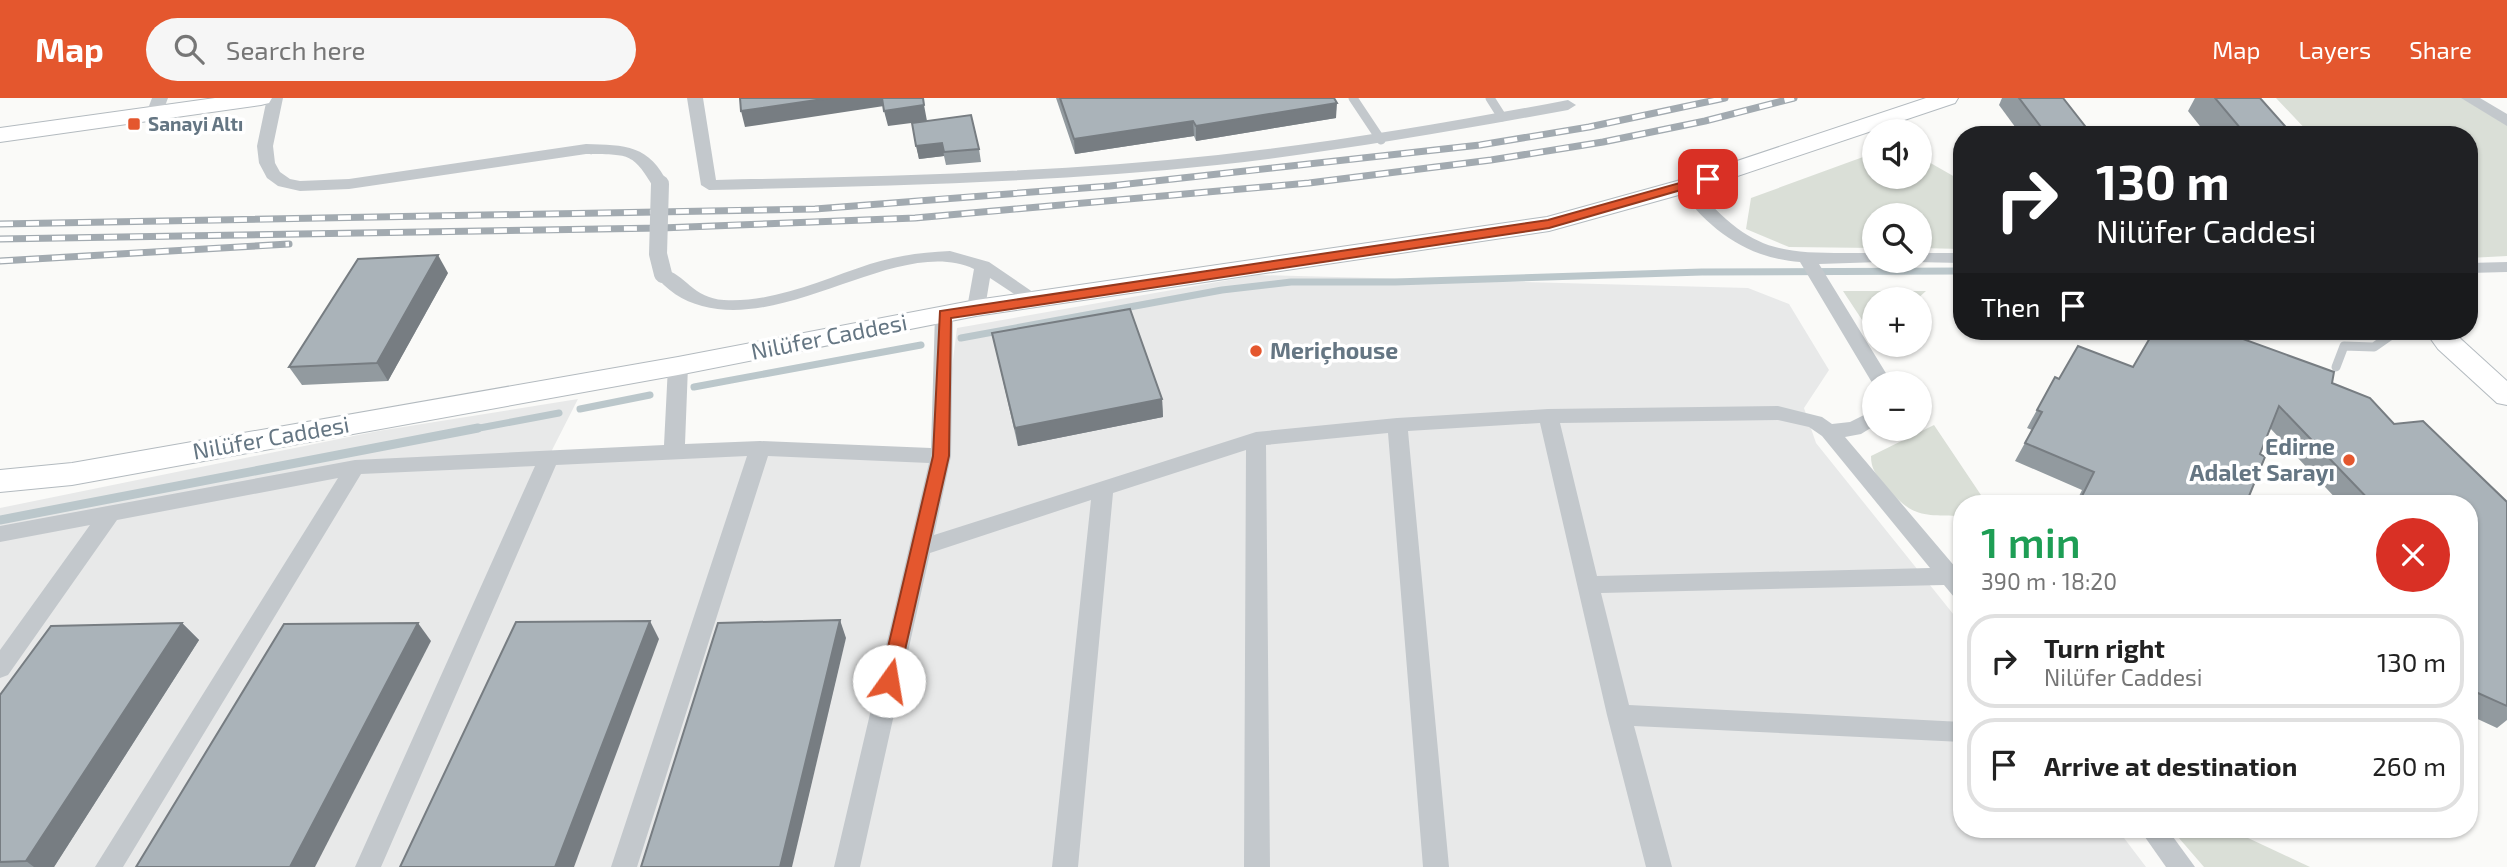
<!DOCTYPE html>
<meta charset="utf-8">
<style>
:root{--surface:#fff;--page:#f6f6f6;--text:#222;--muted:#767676;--line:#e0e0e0;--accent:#e4572e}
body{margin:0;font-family:"Exo 2",sans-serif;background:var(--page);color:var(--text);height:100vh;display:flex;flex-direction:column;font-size:26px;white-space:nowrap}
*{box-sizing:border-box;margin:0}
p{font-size:23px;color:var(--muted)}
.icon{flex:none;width:38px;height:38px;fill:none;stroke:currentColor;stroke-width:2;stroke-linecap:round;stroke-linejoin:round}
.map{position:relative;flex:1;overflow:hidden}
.side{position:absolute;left:1953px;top:397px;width:525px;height:343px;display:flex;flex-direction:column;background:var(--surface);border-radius:28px;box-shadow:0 2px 5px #0004}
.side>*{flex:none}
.hud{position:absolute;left:1953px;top:28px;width:525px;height:214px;border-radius:28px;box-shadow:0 2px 5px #0004;background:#202124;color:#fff;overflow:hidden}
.fabs{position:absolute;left:1862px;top:21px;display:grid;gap:14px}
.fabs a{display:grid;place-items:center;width:70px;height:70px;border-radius:50%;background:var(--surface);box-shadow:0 2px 5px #0004;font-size:35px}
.pin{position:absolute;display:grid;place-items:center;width:60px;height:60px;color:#fff;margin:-30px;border-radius:14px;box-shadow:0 4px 10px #0006}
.me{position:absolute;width:77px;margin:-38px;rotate:13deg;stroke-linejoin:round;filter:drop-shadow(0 0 5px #0008)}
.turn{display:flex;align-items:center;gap:24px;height:147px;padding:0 28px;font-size:32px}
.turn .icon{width:91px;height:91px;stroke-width:2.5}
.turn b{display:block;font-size:49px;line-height:60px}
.then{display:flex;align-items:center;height:66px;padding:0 28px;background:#0003;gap:14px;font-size:26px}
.round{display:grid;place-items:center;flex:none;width:74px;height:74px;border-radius:37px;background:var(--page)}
.overview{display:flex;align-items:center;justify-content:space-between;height:119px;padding:0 28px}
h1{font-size:42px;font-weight:600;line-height:52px;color:#1e9e55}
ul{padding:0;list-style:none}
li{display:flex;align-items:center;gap:21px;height:94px;margin:0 14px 10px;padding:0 14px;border:4px solid var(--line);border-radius:28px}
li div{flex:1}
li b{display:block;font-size:26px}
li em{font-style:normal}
header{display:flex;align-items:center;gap:42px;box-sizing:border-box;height:98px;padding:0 35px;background:var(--accent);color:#fff}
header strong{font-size:33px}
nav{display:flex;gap:38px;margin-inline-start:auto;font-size:24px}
.search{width:490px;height:63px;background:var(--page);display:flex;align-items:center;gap:18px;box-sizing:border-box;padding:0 24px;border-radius:38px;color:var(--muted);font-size:26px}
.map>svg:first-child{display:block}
.built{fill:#e8e9e9}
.green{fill:#dadfd7}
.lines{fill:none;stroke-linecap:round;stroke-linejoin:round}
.stream-far1{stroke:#bbc7cb;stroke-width:7}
.stream{stroke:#bbc7cb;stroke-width:9}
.secondary-casing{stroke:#b3babf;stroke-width:2}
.lane{stroke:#c3c8cc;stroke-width:9}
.street{fill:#c3c8cc;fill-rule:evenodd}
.secondary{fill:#fff;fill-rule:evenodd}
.rail-casing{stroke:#a2aab0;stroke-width:7}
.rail{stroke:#fff;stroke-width:4.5;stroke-dasharray:13;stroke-linecap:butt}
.street-bridge{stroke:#c3c8cc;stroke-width:18}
.wall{fill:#929a9f}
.shaded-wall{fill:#777d82}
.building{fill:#aab3b9;stroke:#777d82;stroke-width:2}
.route{fill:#e4572e;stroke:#94391e;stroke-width:2}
.poi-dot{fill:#e4572e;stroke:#fff;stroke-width:2.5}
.labels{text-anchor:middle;stroke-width:7;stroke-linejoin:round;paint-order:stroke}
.far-poi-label{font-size:19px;font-weight:bold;fill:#657683;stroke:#fff;text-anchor:start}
.street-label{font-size:23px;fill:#657683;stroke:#fff}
.poi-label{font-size:23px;font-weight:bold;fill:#657683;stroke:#fff;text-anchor:start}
</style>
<header>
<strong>Map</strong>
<div class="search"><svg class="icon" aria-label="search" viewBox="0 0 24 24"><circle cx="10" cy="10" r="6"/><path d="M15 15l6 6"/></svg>Search here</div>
<nav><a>Map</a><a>Layers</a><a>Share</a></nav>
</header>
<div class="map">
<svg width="2507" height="769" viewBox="0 0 2507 769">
<rect width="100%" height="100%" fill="#fafaf8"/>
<path class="built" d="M1257 177 1748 190 1789 206 1829 272 1804 310 1816 345 1962 527V732H2118L2146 769H0V410L378 333 578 301 548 360 760 350 941 358 957 230Z"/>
<g class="green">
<path d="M2276 0H2462L2507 27V158L2469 160V37H2311Z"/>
<path d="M1874 55V79H1920V59L1962 83V151L1920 150V117H1874V150L1789 149 1746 131 1751 100Z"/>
<path d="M1843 193H1926L1917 201H1874V240Z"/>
<path d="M1934 327 1987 406H1962V418C1921 417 1912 420 1884 386 1876 376 1871 371 1871 358Z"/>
<path d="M2172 732H2231L2310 769H2204Z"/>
</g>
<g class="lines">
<g class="stream-far1">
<path d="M961 240 1222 192 1291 184H1395L1702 174 1962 173"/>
<path d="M694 289 921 247"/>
<path d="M580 311 650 297"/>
<path d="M469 332 559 315"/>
</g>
<path class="stream" d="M0 422 478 330"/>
<g class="secondary-casing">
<g id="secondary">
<path d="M215 0H272L269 5 261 7 0 44V30Z"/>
<path d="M1926 0H1958L1955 5 1693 93 1549 133 976 218 678 277 72 387 0 394V372L72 365 678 259 976 202 1547 119 1677 83Z"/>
<path d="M2425 233H2452L2507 283V307L2497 305 2438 251Z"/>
</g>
</g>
<g class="lane">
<path d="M1353 0 1381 42"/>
<path d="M1490 0 1502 19"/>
<path d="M2336 269 2344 248 2374 249 2397 233"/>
</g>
<g class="street">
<path d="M152 0H168L162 16 154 21 146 16Z"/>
<path d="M267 0H283L273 48 275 65 280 74 290 81 300 83 349 81 586 46C625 47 650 47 668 86L660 91 654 90C632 53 628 57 586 56L349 91 300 93 278 88 267 80 259 65 257 48Z"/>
<path d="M687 0H703L716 82C883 78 1052 75 1218 57 1336 44 1452 24 1568 2L1576 7 1568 12C1452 33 1335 54 1217 67 1049 85 878 88 709 92L701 87Z"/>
<path d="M2461 0H2480L2507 16V28Z"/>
<path d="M1685 83 1691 84C1754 160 1782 155 1874 155V163L1880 164 1819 166 1892 285H1874V288L1800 164C1746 160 1708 131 1677 88Z"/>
<path d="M950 153 989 164 1043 201 1040 205H1028L990 180 985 210 976 216 969 214 967 210 974 171C901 137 791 232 702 208 683 203 666 192 654 176L663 171C686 176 692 200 724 202 774 205 824 181 870 166 897 158 922 154 950 153Z"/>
<path d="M1920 155H1962V165L1914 164 1920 163Z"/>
<path d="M2507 164V174L2469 175V165Z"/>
<path d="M944 210 953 216 951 358 934 437 1256 334 1397 320 1548 311 1778 308 1822 319 1832 326 1850 324 1874 312V328L1861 336 1845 339 1962 477V502L1954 499 1944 487 1601 495 1629 607 1962 624V644L1634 628 1672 769H1646L1607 617 1540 325 1408 333 1449 769H1423L1388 335 1266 347 1270 769H1244L1246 352 1113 395 1078 769H1052L1091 402 930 455 860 769H834L929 365 768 358 637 769H611L747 358 556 367 381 769H355L535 368 361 376 123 769H95L338 380 117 422 8 577 0 580V552L90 427 0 444V428L355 362 664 347 668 268 671 264H685L688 268 685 346 760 343 931 350 935 216ZM1778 322 1809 329 1822 338 1930 470 1597 478 1560 325Z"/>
<path d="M2140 732H2168L2195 769H2166Z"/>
</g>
<use href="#secondary" class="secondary"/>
<g class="rail-casing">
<g id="rail">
<path d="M0 126 815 111 1110 88 1480 47 1589 29 1725 0"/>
<path d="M0 141 661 130 915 120 1309 85 1491 62 1603 44 1705 23 1794 0"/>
<path d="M0 163 289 146"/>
</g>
</g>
<use href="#rail" class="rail"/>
<path class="street-bridge" d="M660 86 658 156 663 176"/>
</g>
<g class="wall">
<path d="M1056 0H1334L1336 20 1196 43 1194 38 1075 56Z"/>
<path d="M2002 0H2063L2092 37H2021L1999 7Z"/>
<path d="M2195 0H2260L2293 37H2207L2188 13Z"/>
<path d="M912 25 979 51 981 64 946 67 944 58 919 61Z"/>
<path d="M448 175 388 283 302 287 289 269Z"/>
<path d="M992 235 1162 301 1163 319 1018 348Z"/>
<path d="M2132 269 2332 285 2394 326 2507 404V622L2497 630 2469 617V406H2341L2270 330 2260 356 2249 398 2256 406H2075L2082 392 2015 363 2032 332 2027 330 2055 279 2059 281Z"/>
<path d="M182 525 199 542 54 769H0V597Z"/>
</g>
<g class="shaded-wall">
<path d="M830 0H882L884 8 745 29 741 13Z"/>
<path d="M1337 5 1336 20 1196 43V28Z"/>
<path d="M924 7 927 23 888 28 884 13Z"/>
<path d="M1193 23 1194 38 1075 56 1074 41Z"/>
<path d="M942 45 944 58 919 61 916 48Z"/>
<path d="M438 157 448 175 388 283 377 265Z"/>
<path d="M1162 301 1163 319 1018 348 1015 330Z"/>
<path d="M840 522 846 540 792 769H780Z"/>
<path d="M650 523 659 541 574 769H555Z"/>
<path d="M182 525 199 542 54 769H34L26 763Z"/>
<path d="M418 525 431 543 315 769H290Z"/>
</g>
<g class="building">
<path d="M740 0H830L741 13Z"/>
<path d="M882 0H923L924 7 884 13Z"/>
<path d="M1060 0H1334L1337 5 1196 28 1193 23 1074 41Z"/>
<path d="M2019 0H2063L2092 37H2047Z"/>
<path d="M2215 0H2260L2293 37H2246Z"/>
<path d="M971 17 979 51 944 54 942 45 916 48 912 25Z"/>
<path d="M438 157 377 265 289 269 358 161Z"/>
<path d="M1130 211 1162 301 1015 330 992 235Z"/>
<path d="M2154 233H2221L2334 274 2332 285 2370 300 2394 326 2423 323 2507 404V608L2469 591V406H2373L2279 308 2260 356 2265 359 2249 398 2256 406H2078L2094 374 2025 345 2042 314 2037 312 2055 279 2059 281 2078 248 2133 269Z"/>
<path d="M840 522 780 769H641L718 525Z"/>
<path d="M650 523 555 769H400L516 524Z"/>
<path d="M182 525 26 763 0 764V597L51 528Z"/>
<path d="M418 525 290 769H136L284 526Z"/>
</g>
<path class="route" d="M1708 77 1714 81 1712 83 1549 130 951 220 949 358 898 583 896 588 889 590 883 588 880 583 933 358 940 213 1548 122Z"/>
<g class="poi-dot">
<rect x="127" y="19" width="14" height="14" rx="3.5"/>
<circle cx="1256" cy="253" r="7"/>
<circle cx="2349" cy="362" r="7"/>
</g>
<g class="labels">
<g class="far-poi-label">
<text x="148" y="33">Sanayi Altı</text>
</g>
<g class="street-label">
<text transform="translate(829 239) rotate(-11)" y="8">Nilüfer Caddesi</text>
<text transform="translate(271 340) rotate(-10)" y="8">Nilüfer Caddesi</text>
</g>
<g class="poi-label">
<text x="1270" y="261">Meriçhouse</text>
<text x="2335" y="357" text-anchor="end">Edirne<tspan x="2335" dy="26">Adalet Sarayı</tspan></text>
</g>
</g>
</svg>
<div class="fabs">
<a><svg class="icon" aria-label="sound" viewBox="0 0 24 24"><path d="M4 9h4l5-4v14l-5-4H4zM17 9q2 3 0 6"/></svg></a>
<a><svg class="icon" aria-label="search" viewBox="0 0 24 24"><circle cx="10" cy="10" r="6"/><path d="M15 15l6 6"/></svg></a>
<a>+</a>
<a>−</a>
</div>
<div class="pin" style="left:1708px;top:81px;background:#d93025"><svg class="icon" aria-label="arrive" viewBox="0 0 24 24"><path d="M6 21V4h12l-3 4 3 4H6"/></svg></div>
<svg class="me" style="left:889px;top:583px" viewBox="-20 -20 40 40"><circle r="19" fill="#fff"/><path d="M0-13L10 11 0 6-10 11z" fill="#e4572e"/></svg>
<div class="hud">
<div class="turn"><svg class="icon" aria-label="right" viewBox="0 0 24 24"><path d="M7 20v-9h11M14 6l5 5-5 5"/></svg><div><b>130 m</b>Nilüfer Caddesi</div></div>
<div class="then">Then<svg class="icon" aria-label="arrive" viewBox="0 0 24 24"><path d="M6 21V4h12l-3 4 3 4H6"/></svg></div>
</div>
<section class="side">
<div class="overview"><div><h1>1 min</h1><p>390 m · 18:20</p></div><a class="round" style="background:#d93025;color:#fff"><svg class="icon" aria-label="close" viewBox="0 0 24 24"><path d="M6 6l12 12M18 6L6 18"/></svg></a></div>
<ul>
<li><svg class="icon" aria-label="right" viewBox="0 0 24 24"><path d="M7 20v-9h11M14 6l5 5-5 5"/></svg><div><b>Turn right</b><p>Nilüfer Caddesi</p></div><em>130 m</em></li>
<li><svg class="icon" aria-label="arrive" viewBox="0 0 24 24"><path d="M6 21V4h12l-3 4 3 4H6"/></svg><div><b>Arrive at destination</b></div><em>260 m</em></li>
</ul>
</section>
</div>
